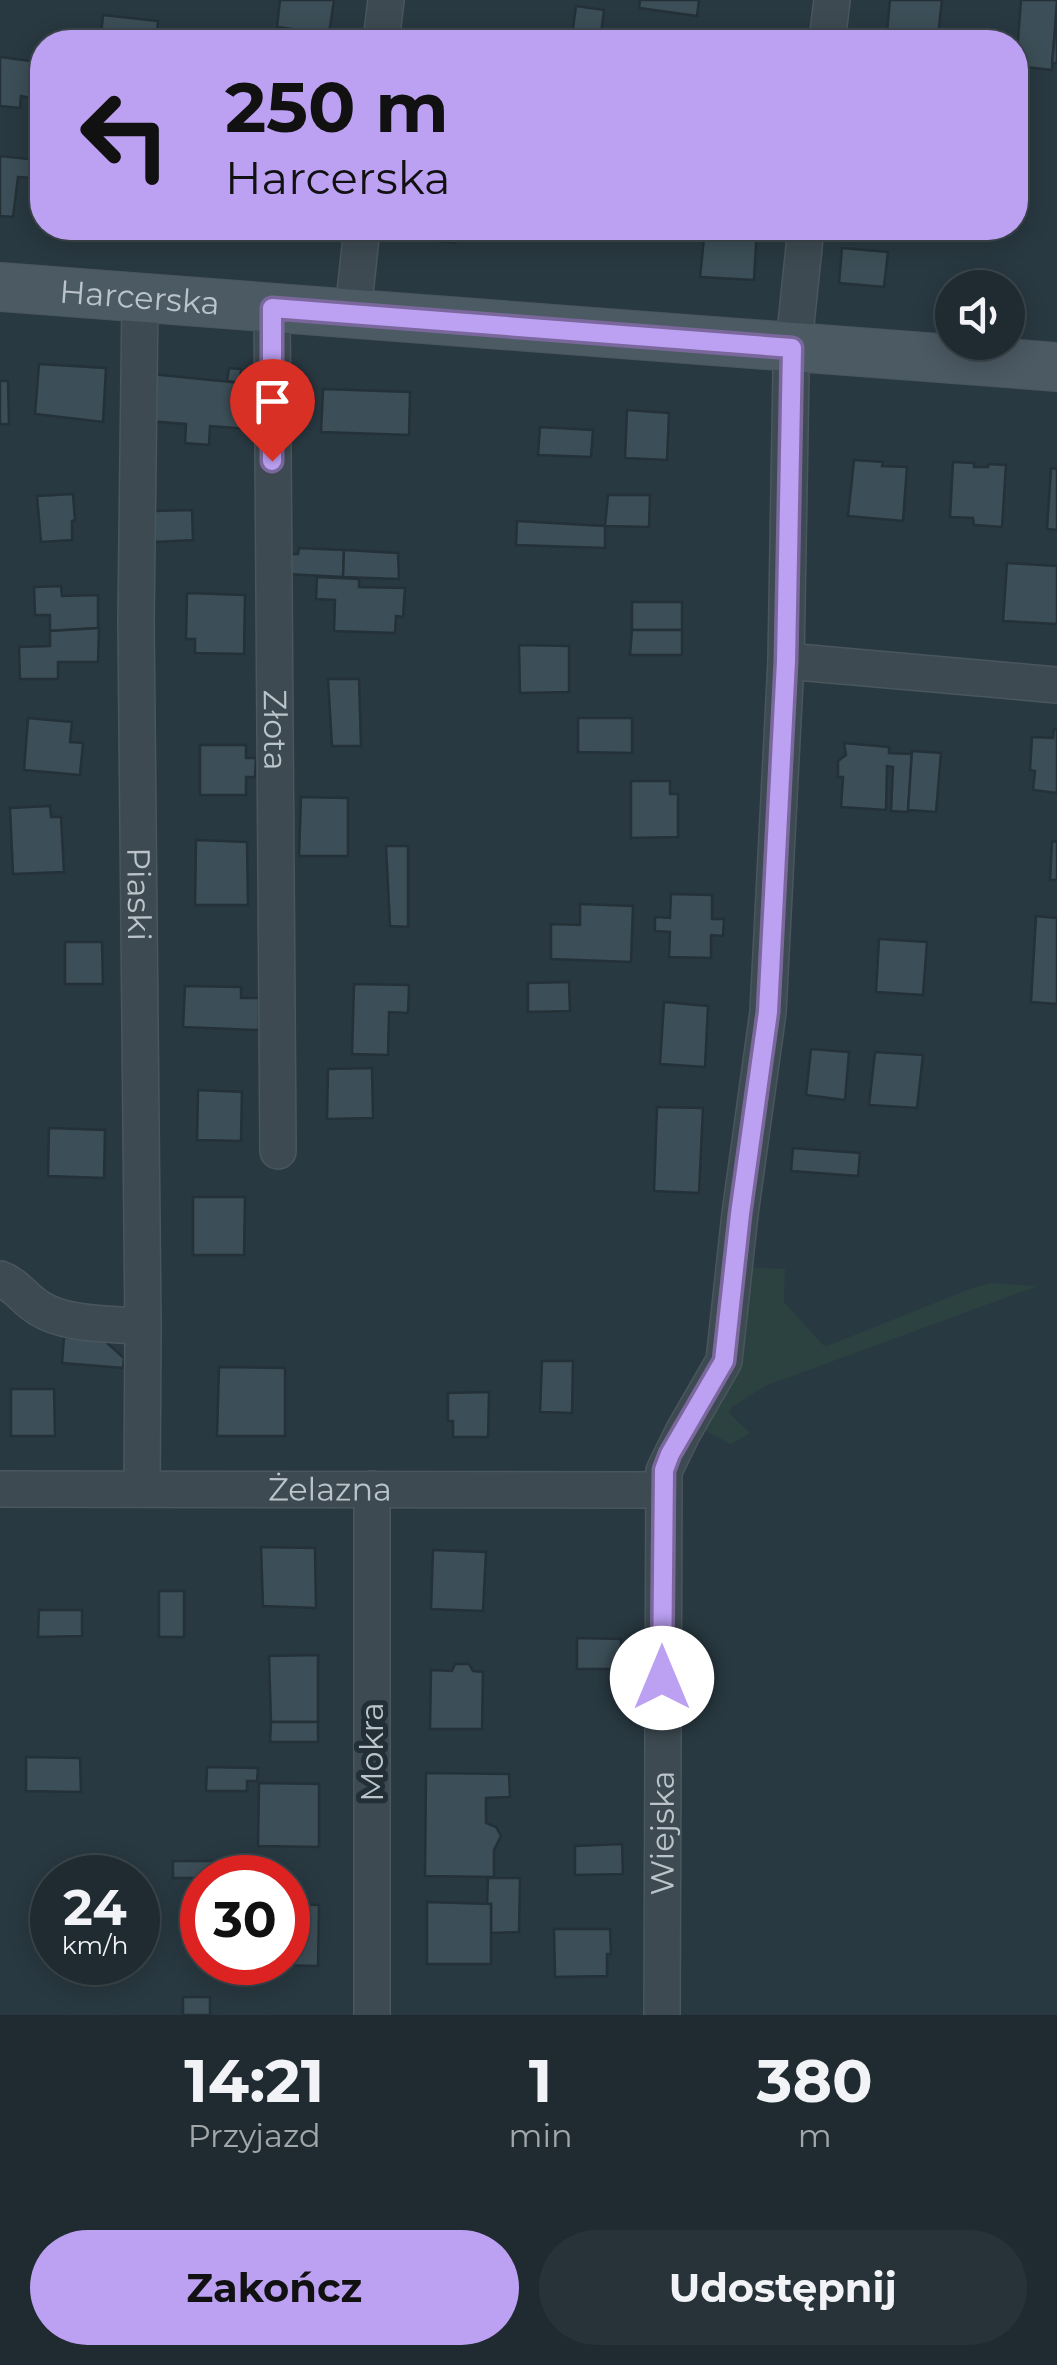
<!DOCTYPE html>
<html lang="pl">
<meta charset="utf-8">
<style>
:root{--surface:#1f2b31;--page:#273339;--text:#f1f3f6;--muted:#a1a7ab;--line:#3c474d;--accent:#bca0f2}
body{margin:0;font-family:Montserrat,sans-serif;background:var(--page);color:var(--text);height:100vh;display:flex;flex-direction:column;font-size:38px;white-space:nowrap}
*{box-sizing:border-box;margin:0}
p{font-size:32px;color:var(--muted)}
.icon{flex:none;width:55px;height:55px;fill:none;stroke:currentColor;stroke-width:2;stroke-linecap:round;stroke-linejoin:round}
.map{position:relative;height:2015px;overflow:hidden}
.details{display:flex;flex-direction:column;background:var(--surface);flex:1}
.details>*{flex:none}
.guide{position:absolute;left:30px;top:30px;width:998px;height:210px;border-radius:40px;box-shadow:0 5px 25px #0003,0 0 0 2px var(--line);background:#bca0f2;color:#111;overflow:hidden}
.controls{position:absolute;left:935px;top:270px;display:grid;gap:20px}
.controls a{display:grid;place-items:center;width:90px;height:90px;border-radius:50%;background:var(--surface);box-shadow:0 5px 25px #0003,0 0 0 2px var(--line);font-size:50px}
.speed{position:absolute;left:30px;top:1855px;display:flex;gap:20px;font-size:50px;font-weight:700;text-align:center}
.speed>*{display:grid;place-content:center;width:130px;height:130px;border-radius:50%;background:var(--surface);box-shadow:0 5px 25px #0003,0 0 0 2px var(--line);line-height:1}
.speed small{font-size:25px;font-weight:400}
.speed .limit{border:15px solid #d22;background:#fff;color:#111}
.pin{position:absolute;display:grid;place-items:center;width:85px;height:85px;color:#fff;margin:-102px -42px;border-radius:50% 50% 50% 0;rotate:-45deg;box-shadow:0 0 10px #0007}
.pin .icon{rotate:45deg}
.me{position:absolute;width:110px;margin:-55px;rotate:0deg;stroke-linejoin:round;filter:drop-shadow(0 0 8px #0008)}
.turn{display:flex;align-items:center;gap:35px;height:210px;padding:0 30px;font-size:45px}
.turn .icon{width:130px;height:130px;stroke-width:2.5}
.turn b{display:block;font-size:70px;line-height:85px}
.eta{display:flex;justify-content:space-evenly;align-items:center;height:170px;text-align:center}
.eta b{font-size:60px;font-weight:700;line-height:70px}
.cta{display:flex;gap:20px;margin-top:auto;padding:20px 30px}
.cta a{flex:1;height:115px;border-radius:60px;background:var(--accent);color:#111;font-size:40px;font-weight:700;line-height:115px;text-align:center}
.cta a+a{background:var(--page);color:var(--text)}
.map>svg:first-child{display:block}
.green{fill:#2b4240}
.building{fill:#3c4e57;stroke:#243138;stroke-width:2.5}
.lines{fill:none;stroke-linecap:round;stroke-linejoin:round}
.street-casing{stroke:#4a565d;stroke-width:38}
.secondary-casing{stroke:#4a565d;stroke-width:50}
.street{stroke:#3d4a51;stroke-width:35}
.secondary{stroke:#4c5a64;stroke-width:48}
.route-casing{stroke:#7a689d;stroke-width:25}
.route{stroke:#bca0f2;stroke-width:18}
.labels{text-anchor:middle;stroke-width:10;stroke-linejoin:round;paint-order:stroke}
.street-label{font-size:32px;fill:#bbc4cb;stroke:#222f36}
</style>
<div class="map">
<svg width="1057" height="2015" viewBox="0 0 1057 2015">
<rect width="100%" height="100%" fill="#293941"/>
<path class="green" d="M747 1267 785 1269 784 1302 823 1345 827 1346 972 1288 990 1283 1038 1286 765 1386 732 1407 729 1413 750 1433 731 1444 697 1427Z"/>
<g class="building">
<path d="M280 0H334L329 34 277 27Z"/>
<path d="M640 0H699L697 16 639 8Z"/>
<path d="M890 0H942L938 37 887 32Z"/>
<path d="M1021 0H1057L1052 70 1016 66Z"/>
<path d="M576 6 604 10 600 42H571Z"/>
<path d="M1057 12V63H1052Z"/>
<path d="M103 15 158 21 156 41 101 34Z"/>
<path d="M109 35 156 41V42H108Z"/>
<path d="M0 57 39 62 36 84 33 83 31 98 21 96 20 108 0 106Z"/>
<path d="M0 156 39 160 37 178 18 177 13 217 0 216Z"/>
<path d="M411 228H457L455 243 410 237Z"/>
<path d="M598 228H657L656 233Z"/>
<path d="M705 228H757L754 280 700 277Z"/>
<path d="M842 248 888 252 884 287 839 283Z"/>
<path d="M39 364 106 368 103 422 35 414Z"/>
<path d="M229 368 241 369 240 383 227 381Z"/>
<path d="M151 374 251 384 248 429 210 426 209 445 185 443 186 424 147 421Z"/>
<path d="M0 381H8L9 424H0Z"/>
<path d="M323 389 410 392 409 435 321 432Z"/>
<path d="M627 410 669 413 667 460 625 458Z"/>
<path d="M540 427 593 430 591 457 538 455Z"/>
<path d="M854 460 883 462 882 466 907 467 903 521 848 516Z"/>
<path d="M953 462 974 463V467H988L989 464 1006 465 1002 527 974 525 973 518 950 517Z"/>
<path d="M1051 468 1057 469V530L1047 529Z"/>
<path d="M73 494 75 520 72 521V540L41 542 37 496Z"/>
<path d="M608 495H650L649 527 605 526Z"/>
<path d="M192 510 193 540 155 542 154 511Z"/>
<path d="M517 521 605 526V548L516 545Z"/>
<path d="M299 548 344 550 343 577 286 574V554H298Z"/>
<path d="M344 550 398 553 399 579 343 577Z"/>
<path d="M1007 563 1057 566V624L1003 621Z"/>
<path d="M317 577 359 579V587L405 588 403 617 396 616 395 633 334 631 335 600 316 599Z"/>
<path d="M61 586 62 596 98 595V628L50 631V615H35L34 587Z"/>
<path d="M187 593 245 595 244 654 195 653V639H186Z"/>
<rect x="632" y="602" width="50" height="28"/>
<path d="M99 628 98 662H58V679H20L19 647 50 646V631Z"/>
<path d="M632 630H682V655H630Z"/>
<path d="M519 645 569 646V692L520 693Z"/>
<path d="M328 679H359L361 746H332Z"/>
<path d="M28 718 72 722 70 742 83 743 80 775 24 770Z"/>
<path d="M578 718H632V753L578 752Z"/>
<path d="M1054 729H1057V793L1033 790 1035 771 1030 770 1032 737 1053 738Z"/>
<path d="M844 743 889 747V753L912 754 908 812 891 811 893 767 887 766 886 810 841 807 843 777H838V761L846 755Z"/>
<path d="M200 745H246V758H256L255 777H246V795H200Z"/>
<path d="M912 751 941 753 936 812 908 810Z"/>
<path d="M631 781H670V794H678V837L631 838Z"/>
<path d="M301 797 348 798V856H299Z"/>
<path d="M50 806 51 817H61L64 872 13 874 10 808Z"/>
<path d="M196 840 247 842 248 905H195Z"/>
<path d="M1052 841 1057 842V880H1050Z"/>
<path d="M386 846H408V927L390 926Z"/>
<path d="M671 894 712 895V919H724L723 936 711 935V958L669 957 670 932 655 931V917L670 918Z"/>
<path d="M580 904 633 906 631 962 551 959V924L580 925Z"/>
<path d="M1036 916 1057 918V1004L1031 1002Z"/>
<path d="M879 939 927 942 923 995 876 992Z"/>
<path d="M65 942H102L103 984H65Z"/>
<path d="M569 982 570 1011 528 1012V983Z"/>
<path d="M354 984 409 985 408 1013 389 1012 388 1055 352 1054Z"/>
<path d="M185 986 241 987V998H259V1030L183 1027Z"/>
<path d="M664 1002 708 1006 705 1067 660 1064Z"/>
<path d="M811 1049 849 1052 845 1100 806 1095Z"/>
<path d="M875 1052 923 1055 917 1108 869 1105Z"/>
<path d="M372 1068 373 1118 327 1119 328 1069Z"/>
<path d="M198 1090 242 1092 241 1141 197 1140Z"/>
<path d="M657 1107 703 1108 699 1193 654 1191Z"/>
<path d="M49 1128 105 1130 104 1178 48 1176Z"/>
<path d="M793 1148 860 1153 858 1176 791 1171Z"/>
<path d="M193 1197H245L244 1255H193Z"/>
<path d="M64 1337 105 1341 124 1358 123 1368 62 1363Z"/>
<path d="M542 1361H573L572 1413 540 1412Z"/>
<path d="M219 1367 285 1368V1436H217Z"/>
<path d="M11 1389H54L55 1436H11Z"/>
<path d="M489 1392 488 1437H453V1421H448V1393Z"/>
<path d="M261 1547 315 1548 316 1608 263 1606Z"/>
<path d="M433 1550 486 1552 483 1611 431 1609Z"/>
<rect x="159" y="1591" width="25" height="46"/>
<path d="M39 1610H82V1636L38 1637Z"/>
<path d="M577 1638 621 1639V1669H577Z"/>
<path d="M318 1655V1722H271L269 1656Z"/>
<path d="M455 1664H469L473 1671 483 1672 482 1729H430L431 1670 452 1671Z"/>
<path d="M271 1722H318V1742H270Z"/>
<path d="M26 1757 80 1758 81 1792 26 1791Z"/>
<path d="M207 1767 258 1768 257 1781H247V1791H206Z"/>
<path d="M426 1773 509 1774 510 1797 486 1798V1823L496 1827 501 1836 494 1850V1877L425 1876Z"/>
<path d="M259 1783 319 1784V1847L258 1846Z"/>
<path d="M622 1844 623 1874 575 1875V1846Z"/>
<rect x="173" y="1861" width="62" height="17"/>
<path d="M488 1878H520L519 1932 491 1933V1904H487Z"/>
<path d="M427 1902 491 1904V1964H427Z"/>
<path d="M288 1904 319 1905 318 1966 267 1965V1962H288Z"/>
<path d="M554 1929H610L611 1954H607V1976L555 1977Z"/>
<rect x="183" y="1997" width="27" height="18"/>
</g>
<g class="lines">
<g class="street-casing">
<g id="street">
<path d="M381 42 386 0"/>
<path d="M827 42 832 0"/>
<path id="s1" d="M140 299 136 621 143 1327 142 1489"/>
<path id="s2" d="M272 308 278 1151"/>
<path d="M353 312 362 228"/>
<path d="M786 661 1057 685"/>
<path d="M0 1279C17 1285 24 1299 39 1308 67 1326 110 1323 143 1327"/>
<path id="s3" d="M0 1489 662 1490"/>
<path d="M372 2015V1489"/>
<path id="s4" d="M662 2015 664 1471 683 1432 724 1361 740 1214 768 1012 786 661 791 372 806 228"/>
</g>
</g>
<g class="secondary-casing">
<g id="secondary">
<path id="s5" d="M0 287 1057 367"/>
</g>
</g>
<use href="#street" class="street"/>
<use href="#secondary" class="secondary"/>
</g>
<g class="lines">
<g class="route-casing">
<path id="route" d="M272 461V308L792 348 786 661 768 1012 740 1214 724 1361 670 1454 664 1470 662 1678"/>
</g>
<use href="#route" class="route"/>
</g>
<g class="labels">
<g class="street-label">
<text dy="11" stroke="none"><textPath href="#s5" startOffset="140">Harcerska</textPath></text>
<text dy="11" stroke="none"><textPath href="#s2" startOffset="422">Złota</textPath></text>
<text dy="11" stroke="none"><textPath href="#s1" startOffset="595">Piaski</textPath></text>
<text dy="11" stroke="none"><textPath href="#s3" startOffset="330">Żelazna</textPath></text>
<text transform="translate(372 1752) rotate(-90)" y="11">Mokra</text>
<text dy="11" stroke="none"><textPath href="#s4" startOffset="182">Wiejska</textPath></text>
</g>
</g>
</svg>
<div class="controls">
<a><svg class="icon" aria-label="sound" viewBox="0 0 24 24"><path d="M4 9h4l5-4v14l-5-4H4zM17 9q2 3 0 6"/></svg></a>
</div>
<div class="speed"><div>24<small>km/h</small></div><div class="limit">30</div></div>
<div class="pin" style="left:272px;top:461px;background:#d93025"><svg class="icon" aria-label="arrive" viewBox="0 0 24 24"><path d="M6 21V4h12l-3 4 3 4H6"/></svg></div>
<svg class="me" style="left:662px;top:1678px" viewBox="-20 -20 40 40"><circle r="19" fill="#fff"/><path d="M0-13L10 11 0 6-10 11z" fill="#bca0f2"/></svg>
<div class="guide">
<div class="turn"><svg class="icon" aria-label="left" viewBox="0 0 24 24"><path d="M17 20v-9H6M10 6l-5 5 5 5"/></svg><div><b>250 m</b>Harcerska</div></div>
</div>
</div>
<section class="details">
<div class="eta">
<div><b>14:21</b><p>Przyjazd</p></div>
<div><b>1</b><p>min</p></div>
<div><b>380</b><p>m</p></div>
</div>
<div class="cta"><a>Zakończ</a><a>Udostępnij</a></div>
</section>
